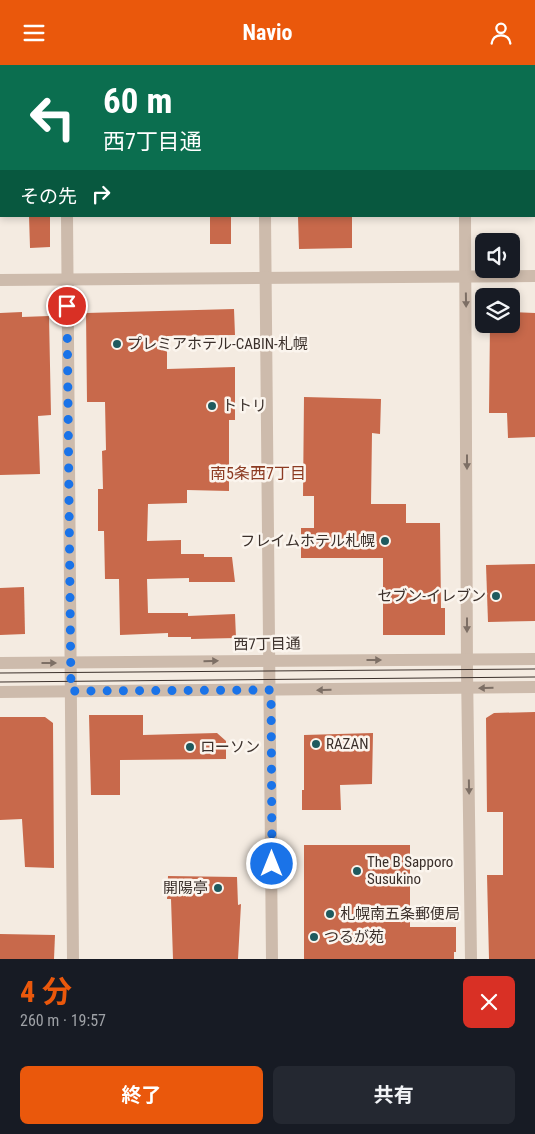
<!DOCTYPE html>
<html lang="ja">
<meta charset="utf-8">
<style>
:root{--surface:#171b24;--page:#242831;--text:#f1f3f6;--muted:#9ea1a6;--accent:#ea580c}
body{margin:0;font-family:"Roboto Condensed","Noto Sans JP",sans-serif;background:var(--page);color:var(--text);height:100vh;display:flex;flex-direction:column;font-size:19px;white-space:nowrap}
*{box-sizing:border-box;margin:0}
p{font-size:16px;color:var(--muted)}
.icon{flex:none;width:28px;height:28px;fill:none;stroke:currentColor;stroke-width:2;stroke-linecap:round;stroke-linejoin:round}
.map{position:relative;height:894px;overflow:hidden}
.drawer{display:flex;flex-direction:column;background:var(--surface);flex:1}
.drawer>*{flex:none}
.banner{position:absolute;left:0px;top:0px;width:535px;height:152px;box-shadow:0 2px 8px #0003;background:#0b6e4f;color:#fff;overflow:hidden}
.controls{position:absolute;left:475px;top:168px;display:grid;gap:10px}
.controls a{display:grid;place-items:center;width:45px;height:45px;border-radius:8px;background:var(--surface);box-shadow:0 2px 8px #0003;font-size:25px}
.pin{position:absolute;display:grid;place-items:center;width:42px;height:42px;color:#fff;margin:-21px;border:2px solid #fff;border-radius:50%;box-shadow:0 1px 5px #0007}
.me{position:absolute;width:55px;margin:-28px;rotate:0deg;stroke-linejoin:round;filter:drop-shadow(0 0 4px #0008)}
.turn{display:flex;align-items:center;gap:18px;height:105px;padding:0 20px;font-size:22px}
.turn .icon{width:65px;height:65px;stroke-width:2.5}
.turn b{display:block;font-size:35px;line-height:42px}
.then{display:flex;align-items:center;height:48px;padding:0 20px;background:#0003;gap:10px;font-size:19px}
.round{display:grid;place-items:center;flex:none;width:52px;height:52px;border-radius:8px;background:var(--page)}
.head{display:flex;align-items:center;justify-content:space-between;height:85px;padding:0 20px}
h1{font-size:30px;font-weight:700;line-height:38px;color:var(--accent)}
.cta{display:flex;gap:10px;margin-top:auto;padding:10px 20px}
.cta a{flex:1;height:58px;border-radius:8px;background:var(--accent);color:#fff;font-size:20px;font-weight:700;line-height:58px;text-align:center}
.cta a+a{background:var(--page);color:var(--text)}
header{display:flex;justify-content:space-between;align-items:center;height:65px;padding:0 20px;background:var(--accent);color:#fff;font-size:22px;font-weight:700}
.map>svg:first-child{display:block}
.building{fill:#c8694b}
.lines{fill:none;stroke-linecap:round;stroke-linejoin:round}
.minor{stroke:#cdbbac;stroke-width:12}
.tertiary{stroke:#cdbbac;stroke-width:12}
.tram{stroke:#3b302b;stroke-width:1}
.oneway{fill:#7d6f65}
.route{stroke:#1a73e8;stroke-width:9;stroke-dasharray:0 16.2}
.poi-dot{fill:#1f5a5e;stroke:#fbf5ee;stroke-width:2}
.labels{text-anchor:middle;stroke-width:5;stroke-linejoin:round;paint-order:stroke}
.poi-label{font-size:15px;fill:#3b302b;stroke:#fbf5ee;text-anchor:start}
.street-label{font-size:15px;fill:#3b302b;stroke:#fbf5ee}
.neighbourhood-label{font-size:16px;fill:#8c3b22;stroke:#fbf5ee}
</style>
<header><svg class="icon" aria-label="menu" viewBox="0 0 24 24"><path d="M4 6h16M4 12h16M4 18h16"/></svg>Navio<svg class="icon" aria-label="person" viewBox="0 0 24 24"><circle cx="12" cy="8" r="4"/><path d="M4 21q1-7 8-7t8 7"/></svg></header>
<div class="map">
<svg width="535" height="894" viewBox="0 0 535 894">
<rect width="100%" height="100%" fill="#f4ebe1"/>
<g class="building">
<path d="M29 151H50V182L30 183Z"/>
<rect x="210" y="151" width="21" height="28"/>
<path d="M298 151H352V183L299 184Z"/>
<path d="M234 244 235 270 167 271V304L235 302V355H229V426L187 425V438L148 439 147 476 181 475V489H204V492H232L235 517H189V513L147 514 148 548H188V551L235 549 236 573 191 574V572H168V568L120 570 119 514H105L104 466H98V424H103L102 386 106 385 105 337H87L86 248Z"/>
<path d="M22 247V252L49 251 51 350 38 351 40 409 0 410V248Z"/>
<path d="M511 247 535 248V372L508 373 507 348H489L490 259H511Z"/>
<path d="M304 332 381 334 380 369 372 368 371 439H406V458H440L441 543H445V570H383V493H301V463H314V431H303Z"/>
<path d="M535 499V556L488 557 486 500Z"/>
<path d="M24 522 25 569 0 570V523Z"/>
<path d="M535 647V894H489L487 810H503V747H487L486 653 494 648Z"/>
<path d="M89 650H143V670L217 668 226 676V694L120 695V730H91Z"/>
<path d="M0 652H45L53 658 54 803 25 802 22 754 0 755Z"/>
<path d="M373 668 372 719 340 720 341 745H302V725H304V670Z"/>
<path d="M304 780H410V862H456V887H454V894H304Z"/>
<path d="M168 811 237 812 238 840 241 839 238 894H173L171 834H167Z"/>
<path d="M0 869 55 870 54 894H0Z"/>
</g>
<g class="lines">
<g class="minor">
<path d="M65 0V1"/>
<path d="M464 0V1"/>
<path d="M67 151 73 894"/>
<path d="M465 151 467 605 471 894"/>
</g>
<g class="tertiary">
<path d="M264 0V1"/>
<path d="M265 151 272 894"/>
<path d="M0 215 535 211"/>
<path d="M0 598 535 594"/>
<path d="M0 627 535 622"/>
</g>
<g class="tram">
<path d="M0 608 535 604"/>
<path d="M0 617 535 612"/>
</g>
</g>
<defs><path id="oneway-solid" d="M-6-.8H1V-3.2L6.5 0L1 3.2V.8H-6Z" transform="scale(1.25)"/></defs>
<g class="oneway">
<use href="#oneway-solid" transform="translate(466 235) rotate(89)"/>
<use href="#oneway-solid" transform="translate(467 397) rotate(90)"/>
<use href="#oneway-solid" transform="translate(467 560) rotate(90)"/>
<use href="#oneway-solid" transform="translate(374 595)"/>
<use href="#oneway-solid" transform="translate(211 596) rotate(-1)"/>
<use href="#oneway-solid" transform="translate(49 598)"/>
<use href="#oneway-solid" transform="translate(486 623) rotate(179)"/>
<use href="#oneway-solid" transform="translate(324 625) rotate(179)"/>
<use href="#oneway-solid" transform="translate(469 722) rotate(89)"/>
</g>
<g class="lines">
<path class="route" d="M67 241 71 626 271 625 272 799"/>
</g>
<g class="poi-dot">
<circle cx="117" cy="279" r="5"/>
<circle cx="212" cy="341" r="5"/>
<circle cx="385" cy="476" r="5"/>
<circle cx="496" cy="531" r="5"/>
<circle cx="316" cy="679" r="5"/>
<circle cx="190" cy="682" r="5"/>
<circle cx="357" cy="806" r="5"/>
<circle cx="218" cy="823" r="5"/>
<circle cx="330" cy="849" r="5"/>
<circle cx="314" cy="872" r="5"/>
</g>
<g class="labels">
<g class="poi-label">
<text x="127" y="284">プレミアホテル-CABIN-札幌</text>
<text x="222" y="346">トトリ</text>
<text x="375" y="481" text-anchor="end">フレイムホテル札幌</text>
<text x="486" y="536" text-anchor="end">セブン-イレブン</text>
<text x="326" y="684">RAZAN</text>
<text x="200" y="687">ローソン</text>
<text x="367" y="802">The B Sapporo<tspan x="367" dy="17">Susukino</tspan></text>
<text x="208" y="828" text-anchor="end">開陽亭</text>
<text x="340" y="854">札幌南五条郵便局</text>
<text x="324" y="877">つるが苑</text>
</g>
<g class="street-label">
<text transform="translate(267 579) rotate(-1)" y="5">西7丁目通</text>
</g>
<g class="neighbourhood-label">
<text x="258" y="414">南5条西7丁目</text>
</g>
</g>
</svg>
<div class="controls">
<a><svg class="icon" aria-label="sound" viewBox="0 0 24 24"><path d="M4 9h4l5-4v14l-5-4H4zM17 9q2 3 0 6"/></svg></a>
<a><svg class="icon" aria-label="layers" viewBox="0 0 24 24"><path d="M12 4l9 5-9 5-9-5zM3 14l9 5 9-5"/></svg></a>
</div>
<div class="pin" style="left:67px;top:241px;background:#d93025"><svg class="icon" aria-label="arrive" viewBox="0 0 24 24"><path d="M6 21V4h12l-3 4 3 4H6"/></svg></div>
<svg class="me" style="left:272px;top:799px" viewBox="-20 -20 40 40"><circle r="17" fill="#1a73e8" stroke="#fff" stroke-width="3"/><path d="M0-11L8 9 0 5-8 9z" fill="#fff"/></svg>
<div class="banner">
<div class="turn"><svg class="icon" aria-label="left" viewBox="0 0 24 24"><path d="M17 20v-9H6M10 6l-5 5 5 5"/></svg><div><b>60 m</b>西7丁目通</div></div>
<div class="then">その先<svg class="icon" aria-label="right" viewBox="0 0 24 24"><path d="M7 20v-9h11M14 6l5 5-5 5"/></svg></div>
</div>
</div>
<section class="drawer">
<div class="head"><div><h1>4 分</h1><p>260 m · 19:57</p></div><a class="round" style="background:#d93025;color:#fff"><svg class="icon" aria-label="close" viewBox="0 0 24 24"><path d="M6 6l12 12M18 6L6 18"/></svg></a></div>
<div class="cta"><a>終了</a><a>共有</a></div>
</section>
